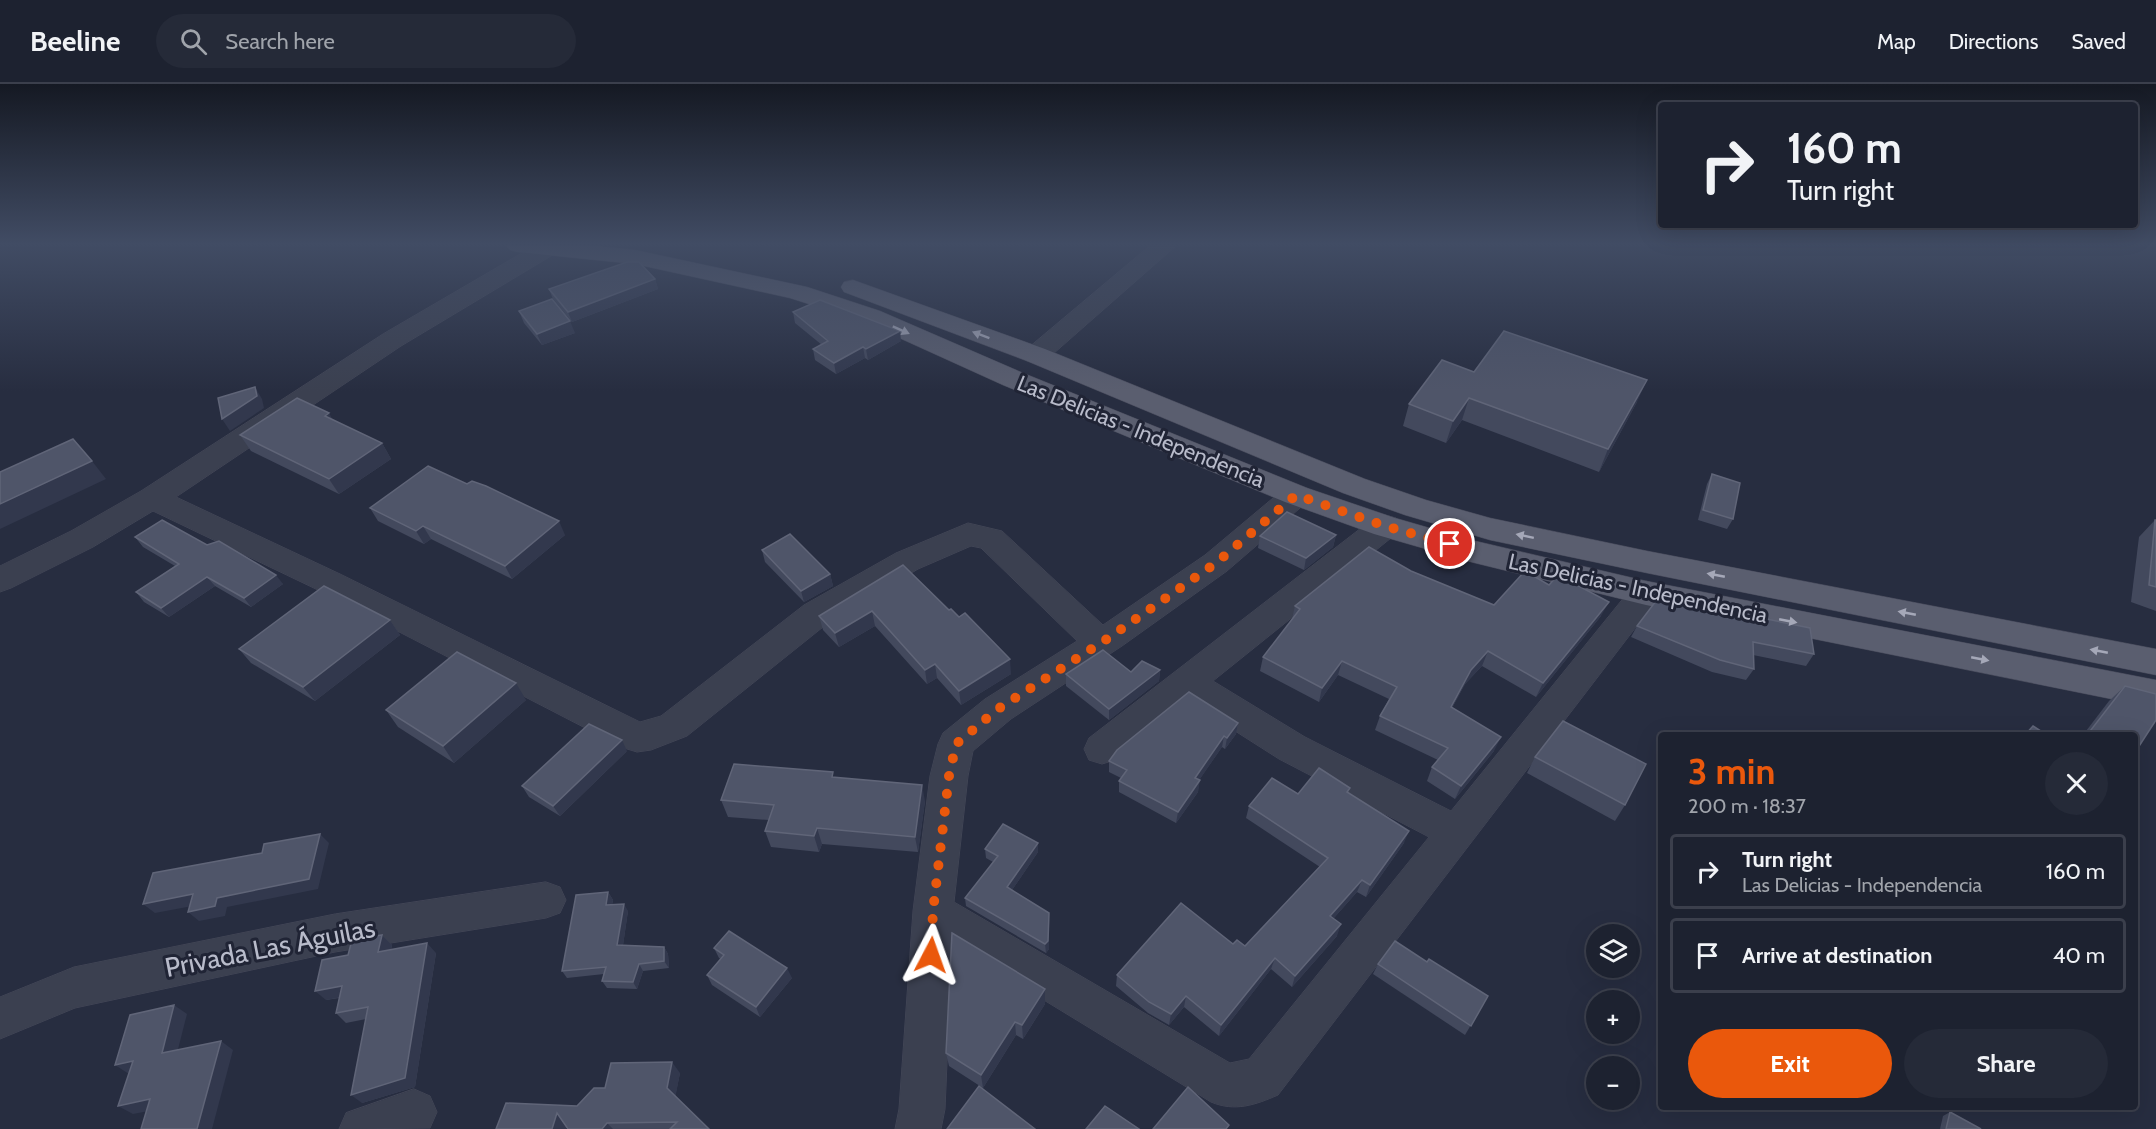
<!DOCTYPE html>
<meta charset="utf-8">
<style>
:root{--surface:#1d2230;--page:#252a38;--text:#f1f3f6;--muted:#a0a4ab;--line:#3b3f4c;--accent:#ea580c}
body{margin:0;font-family:Cabin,sans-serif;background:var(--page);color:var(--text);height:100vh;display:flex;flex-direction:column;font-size:22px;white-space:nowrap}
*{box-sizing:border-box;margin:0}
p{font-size:20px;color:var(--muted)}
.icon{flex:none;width:33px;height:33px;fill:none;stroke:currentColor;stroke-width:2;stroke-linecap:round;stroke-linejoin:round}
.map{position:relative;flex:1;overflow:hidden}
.sheet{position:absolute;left:1658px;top:648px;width:480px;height:378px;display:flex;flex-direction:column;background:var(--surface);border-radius:6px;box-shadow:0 6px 24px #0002,0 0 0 2px var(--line)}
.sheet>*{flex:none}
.banner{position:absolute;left:1658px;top:18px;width:480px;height:126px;border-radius:6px;box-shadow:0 6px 24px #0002,0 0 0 2px var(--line);background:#1d2230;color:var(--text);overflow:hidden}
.fabs{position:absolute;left:1586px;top:840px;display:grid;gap:12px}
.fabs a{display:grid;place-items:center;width:54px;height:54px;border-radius:50%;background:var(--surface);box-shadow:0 6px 24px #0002,0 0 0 2px var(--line);font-size:30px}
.pin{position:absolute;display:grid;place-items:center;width:51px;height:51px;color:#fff;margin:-26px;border:3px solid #fff;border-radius:50%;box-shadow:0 2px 6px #0007}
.me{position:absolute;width:66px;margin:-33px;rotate:4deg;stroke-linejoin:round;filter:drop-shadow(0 0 4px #0008)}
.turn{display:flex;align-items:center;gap:21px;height:126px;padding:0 30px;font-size:27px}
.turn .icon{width:78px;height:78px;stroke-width:2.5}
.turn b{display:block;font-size:42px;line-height:51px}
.round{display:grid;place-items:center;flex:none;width:63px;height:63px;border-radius:32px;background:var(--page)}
.head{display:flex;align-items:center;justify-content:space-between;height:102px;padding:0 30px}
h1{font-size:36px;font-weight:700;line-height:45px;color:var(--accent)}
.cta{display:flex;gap:12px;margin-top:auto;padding:12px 30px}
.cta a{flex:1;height:69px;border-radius:36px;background:var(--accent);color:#fff;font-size:24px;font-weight:700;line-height:69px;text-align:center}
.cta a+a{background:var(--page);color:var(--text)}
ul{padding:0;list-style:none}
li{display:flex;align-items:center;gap:18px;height:75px;margin:0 12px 9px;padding:0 18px;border:3px solid var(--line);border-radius:6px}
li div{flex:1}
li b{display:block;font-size:22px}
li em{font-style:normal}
header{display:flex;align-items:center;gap:36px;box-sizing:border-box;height:84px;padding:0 30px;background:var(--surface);border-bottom:2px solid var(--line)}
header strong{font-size:28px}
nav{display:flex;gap:33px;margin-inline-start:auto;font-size:21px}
.search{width:420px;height:54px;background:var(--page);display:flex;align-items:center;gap:15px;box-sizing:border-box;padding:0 21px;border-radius:33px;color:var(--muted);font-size:22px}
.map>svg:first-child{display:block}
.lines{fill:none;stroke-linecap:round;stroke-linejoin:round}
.minor-casing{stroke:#454859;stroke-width:1}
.major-casing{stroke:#454859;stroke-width:1}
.minor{fill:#3b4050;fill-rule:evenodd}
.major{fill:#5a5e6f;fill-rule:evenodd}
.wall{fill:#43495d}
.shaded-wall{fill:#32384d}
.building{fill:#4f5569;stroke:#606578;stroke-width:1.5}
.oneway{fill:#a5a8b8}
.route{stroke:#ea580c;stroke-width:10;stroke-dasharray:0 18}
.labels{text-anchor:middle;stroke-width:6;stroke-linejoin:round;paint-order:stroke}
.street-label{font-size:22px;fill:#b8bbca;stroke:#202435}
.near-street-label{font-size:27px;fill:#b8bbca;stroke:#202435}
</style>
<header>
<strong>Beeline</strong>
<div class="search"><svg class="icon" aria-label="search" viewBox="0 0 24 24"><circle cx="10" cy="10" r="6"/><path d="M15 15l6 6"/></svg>Search here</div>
<nav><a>Map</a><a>Directions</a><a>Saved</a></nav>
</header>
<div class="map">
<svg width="2156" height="1045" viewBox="0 0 2156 1045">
<rect width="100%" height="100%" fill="#272d40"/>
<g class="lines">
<g class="minor-casing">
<g id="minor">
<path d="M536 161H558L560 164 556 169 401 262 176 413 340 490 640 638 661 632 804 521 896 469 968 439 1002 447 1103 541 1205 471 1285 404 1296 401 1307 404 1311 411 1307 418 1227 487 1122 562 1011 635 973 667 968 692 954 818 1230 979 1249 975 1429 753 1279 675 1188 617 1115 676 1102 680 1089 676 1084 665 1089 654 1374 434 1385 431 1396 434 1400 442 1396 450 1213 597 1305 653 1451 727 1634 501 1646 497 1658 501 1662 509 1278 1011C1255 1021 1235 1028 1211 1018L952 860 945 1025 941 1045H895L899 1025 913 827 930 692 938 660 943 649 985 615 1077 557 981 464 971 462 918 485 828 539 687 652 651 666 637 668 624 664 318 506 153 427 93 463 11 504 0 508V482L71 447 141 407 383 250Z"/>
<path d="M1151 161H1177L1045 277 1036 279 1027 277 1023 271 1027 265Z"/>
<path d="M546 798 560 803 566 816 560 829 546 834 335 868 75 924 0 955V913L74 883 335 830Z"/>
<path d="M414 1005 430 1012 437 1028 430 1044 339 1045 346 1029Z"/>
</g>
</g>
<g class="major-casing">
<g id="major">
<path d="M506 161H587L635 166 807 203 880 227 1023 289 1307 404 1395 434 1471 456 1646 497 2156 596V624L1646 521 1471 478 1374 450 1285 418 1003 301 862 237 790 214 635 180 518 168 510 166Z"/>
<path d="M853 196 1045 265 1365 395 1426 416 1490 434 1647 467 2156 565V591L1647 489 1490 456 1405 431 1343 409 1027 277 844 208 841 203 844 198Z"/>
</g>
</g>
<use href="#minor" class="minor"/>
<use href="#major" class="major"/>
</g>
<g class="wall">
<path d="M655 195 658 205 572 238 553 215 549 205Z"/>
<path d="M519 227 575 249 542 261 524 239Z"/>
<path d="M793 228 901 257 868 276 865 274 836 290 815 276 813 265 822 261 795 239Z"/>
<path d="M1474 288 1637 318 1599 388 1462 336 1446 359 1403 342 1409 320Z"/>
<path d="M240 351 382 359 391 375 339 410 251 367Z"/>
<path d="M1712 390 1733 435 1727 445 1698 436 1707 400Z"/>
<path d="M370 424 565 451 512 495 431 455 424 460 378 437Z"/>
<path d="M2155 436H2156V527L2131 518 2139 453Z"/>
<path d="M1336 451 1333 463 1304 486 1258 464 1260 452Z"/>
<path d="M135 453 207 461 283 500 251 523 215 502 169 533 144 518 136 508 175 482 143 463Z"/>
<path d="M762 466 830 490 833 502 804 518 765 478Z"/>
<path d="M903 481 1011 590 961 621 937 594 927 600 875 542 839 563 823 546 819 532Z"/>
<path d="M1411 487 1494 521 1601 532 1536 613 1482 582 1465 600 1452 624 1494 667 1455 715 1427 697 1432 683 1438 676 1375 646 1380 632 1389 615 1338 591 1319 618 1260 587 1263 573 1292 535 1295 522Z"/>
<path d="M1659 513 1814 570 1806 582 1753 571 1754 585 1746 596 1712 588 1631 553 1637 542Z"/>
<path d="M390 536 400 551 315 617 251 579 239 565Z"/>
<path d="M1160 586 1159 597 1109 636 1066 602V590Z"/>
<path d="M2125 602 2134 651H2083L2109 617Z"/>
<path d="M526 616 454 679 398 643 386 626Z"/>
<path d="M1238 639 1236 650 1225 665 1222 663 1199 696 1198 708 1176 739 1119 708V697L1121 694 1109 688V677Z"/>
<path d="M627 667 560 732 529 713 522 702Z"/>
<path d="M1535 673 1625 721 1615 737 1527 689Z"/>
<path d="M834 693 925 717 918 768 822 760 819 768 771 763 765 747 769 736 728 733 721 716Z"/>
<path d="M1350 704 1348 708 1404 759 1366 813 1357 808 1333 835 1337 852 1292 903 1271 885 1219 952 1184 923 1169 941 1148 929 1116 902 1117 891 1233 860 1245 862 1320 783 1246 734 1249 722 1298 710Z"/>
<path d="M985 765 1038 768 1012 806 1049 829V865L1046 869 966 822 965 814 993 778 986 774Z"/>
<path d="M608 808 613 816 612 821 628 827 623 861 664 863 668 870 669 884 643 887 637 905 607 904 602 897 604 890 567 894 562 887Z"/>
<path d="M382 851 392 861 391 866 436 869 415 1003 362 1019 366 935 346 939 336 929 339 914 326 916 348 871Z"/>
<path d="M714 864 792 894 760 933 712 901 707 891 721 875 719 874Z"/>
<path d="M1427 878 1488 912 1465 951 1373 890 1378 880Z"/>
<path d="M1045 905V920L1023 955 1016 951 983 1004 949 982 946 969Z"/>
<path d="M680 989 675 1013 709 1045H568L566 1043V1045H496L577 1022 605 1004Z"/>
<path d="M1950 1028 1981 1045H1940L1943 1032Z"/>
</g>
<g class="shaded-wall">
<path d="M655 195 658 205 572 238 568 228Z"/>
<path d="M570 237 575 249 542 261 537 250Z"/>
<path d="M900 247 901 257 868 276 866 265Z"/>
<path d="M863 263 865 274 836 290 834 279Z"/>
<path d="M1647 296 1637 318 1599 388 1608 365Z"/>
<path d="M255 303 262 315 264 324 230 347 222 335Z"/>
<path d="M1469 314 1462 336 1446 359 1453 337Z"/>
<path d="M329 329 338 345 325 332Z"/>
<path d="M382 359 391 375 339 410 329 395Z"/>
<path d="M92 377 106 395 0 445V420Z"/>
<path d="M559 437 565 451 512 495 505 482Z"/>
<path d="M423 442 431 455 424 460 416 447Z"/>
<path d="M1336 451 1333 463 1304 486 1306 474Z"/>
<path d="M830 490 833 502 804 518 801 507Z"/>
<path d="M276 491 283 500 251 523 244 514Z"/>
<path d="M207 493 215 502 169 533 161 524Z"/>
<path d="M1609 518 1601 532 1536 613 1543 599Z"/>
<path d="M872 527 875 542 839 563 835 549Z"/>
<path d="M390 536 400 551 315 617 303 603Z"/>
<path d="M1488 567 1482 582 1465 600 1445 637 1451 623 1471 586Z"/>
<path d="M1010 575 1011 590 961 621 959 607Z"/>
<path d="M1342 577 1338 591 1319 618 1322 604Z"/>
<path d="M935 580 937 594 927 600 925 586Z"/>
<path d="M1160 586 1159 597 1109 636V625Z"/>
<path d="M516 599 526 616 454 679 443 662Z"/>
<path d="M1238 639 1236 650 1225 665 1227 654Z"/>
<path d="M1224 652 1222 663 1193 705 1195 694Z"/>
<path d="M1501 653 1494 667 1455 715 1461 702Z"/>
<path d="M622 656 627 667 560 732 553 722Z"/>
<path d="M1200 696 1198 708 1176 739 1178 728Z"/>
<path d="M922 701 925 717 918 768 915 753Z"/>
<path d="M817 744 822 760 819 768 814 752Z"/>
<path d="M1409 747 1404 759 1366 813 1370 801Z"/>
<path d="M320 750 329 759 318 805 227 823 225 832 199 837 188 828 217 814Z"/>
<path d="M1038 759V768L1008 812 1007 803Z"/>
<path d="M1362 796 1357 808 1326 843 1330 832Z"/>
<path d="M608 808 613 816 610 828 606 821Z"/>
<path d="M193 810 203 820 155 829 143 820Z"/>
<path d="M624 820 628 827 622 868 617 861Z"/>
<path d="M1049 829V865L1046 869 1045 860Z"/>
<path d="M1341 840 1337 852 1292 903 1295 892Z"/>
<path d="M382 851 392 861 388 878 378 868Z"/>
<path d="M427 859 436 869 415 1003 362 1019 351 1011Z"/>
<path d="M664 863 668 870 669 884 664 877Z"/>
<path d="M1275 874 1271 885 1219 952 1221 941Z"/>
<path d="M639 880 643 887 637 905 633 898Z"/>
<path d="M787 884 792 894 760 933 756 923Z"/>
<path d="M342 902 352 911 326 916 315 907Z"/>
<path d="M1045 905V920L1023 955 1022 941Z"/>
<path d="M1186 912 1184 923 1169 941 1171 930Z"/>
<path d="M174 921 187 930 175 977 162 969Z"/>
<path d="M1015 938 1016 951 983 1004 981 991Z"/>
<path d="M221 957 233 966 212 1045H197Z"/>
<path d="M133 977 129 990 115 981Z"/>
<path d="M672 978 680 989 675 1015 667 1004Z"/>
<path d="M150 1015 164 1024 133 1030 118 1022Z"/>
<path d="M557 1029 567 1040 566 1045H552Z"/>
<path d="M607 1039 613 1045H602Z"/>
</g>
<g class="building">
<path d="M627 178H639L655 195 568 228 549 205Z"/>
<path d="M552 215 570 237 537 250 519 227Z"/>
<path d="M820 216 900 247 866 265 863 263 834 279 813 265 828 257 793 228Z"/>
<path d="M1504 247 1647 296 1608 365 1469 314 1453 337 1409 320 1442 276 1474 288Z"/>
<path d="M255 303 257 312 222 335 218 314Z"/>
<path d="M297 314 329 329 325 332 382 359 329 395 240 351Z"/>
<path d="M73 355 92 377 0 420V388Z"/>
<path d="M428 382 467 400 472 397 486 402 559 437 505 482 423 442 416 447 370 424Z"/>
<path d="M1712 390 1740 399 1733 435 1703 426Z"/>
<path d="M1287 428 1336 451 1306 474 1260 452Z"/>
<path d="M162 436 207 461 219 457 276 491 244 514 207 493 161 524 136 508 179 480 135 453Z"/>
<path d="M2155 436H2156V503L2149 501Z"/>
<path d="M790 450 830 490 801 507 762 466Z"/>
<path d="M1369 463 1411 487 1494 521 1525 487 1549 501 1558 491 1609 518 1543 599 1488 567 1471 586 1451 623 1501 653 1461 702 1432 683 1448 664 1380 632 1397 603 1342 577 1322 604 1263 573 1300 525 1295 522Z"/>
<path d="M903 481 949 526 951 525 959 533 965 529 1010 575 959 607 935 580 925 586 872 527 835 549 819 532Z"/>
<path d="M324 502 390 536 303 603 239 565Z"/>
<path d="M1659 513 1810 544 1814 570 1753 558 1754 585 1720 576 1637 542Z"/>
<path d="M1103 566 1131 588 1142 577 1160 586 1109 625 1066 590Z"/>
<path d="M457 568 516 599 443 662 386 626Z"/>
<path d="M2125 602 2156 610V636L2134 670V651H2087Z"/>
<path d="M1189 608 1238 639 1227 654 1224 652 1195 694 1200 696 1178 728 1119 697 1127 686 1109 677 1117 666Z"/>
<path d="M1563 637 1646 680 1625 721 1535 673Z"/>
<path d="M589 640 622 656 553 722 522 702Z"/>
<path d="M2033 642 2047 651H2025Z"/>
<path d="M734 680 833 688 832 693 922 701 915 753 817 744 814 752 765 747 774 721 721 716Z"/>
<path d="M1319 684 1350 704 1347 708 1409 747 1370 801 1362 796 1330 832 1341 840 1295 892 1275 874 1221 941 1186 912 1171 930 1149 918 1117 891 1181 819 1233 860 1237 856 1245 862 1328 774 1249 722 1272 694 1298 710Z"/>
<path d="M1003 740 1038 759 1007 803 1049 829 1048 857 1045 860 965 814 998 772 985 765Z"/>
<path d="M320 750 309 795 217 814 215 822 188 828 193 810 143 820 153 789 262 769 264 760Z"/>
<path d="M608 808 606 821 624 820 617 861 664 863V877L639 880 633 898 602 897 606 883 562 887 576 811Z"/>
<path d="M729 847 787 884 756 923 707 891 724 871 714 864Z"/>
<path d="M952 849 1045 905 1022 941 1015 938 981 991 946 969Z"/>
<path d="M382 851 378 868 427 859 405 994 351 1011 368 923 336 929 342 902 315 907 322 876 348 871 352 856Z"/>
<path d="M1395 857 1427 878 1429 875 1488 912 1471 942 1378 880Z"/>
<path d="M174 921 162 969 221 957 197 1045H141L150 1015 118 1022 133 977 115 981 130 931Z"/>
<path d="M672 978 667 1004 709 1045H670L677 1038 607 1039 602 1045H568L557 1029 552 1045H496L506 1019 577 1022 594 1004H605L611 979Z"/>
<path d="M979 1002 1035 1045H947Z"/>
<path d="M1188 1003 1229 1041 1226 1045H1153Z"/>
<path d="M1105 1022 1139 1045H1086Z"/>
<path d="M1950 1028 1981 1045H1946Z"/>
</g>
<defs><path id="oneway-solid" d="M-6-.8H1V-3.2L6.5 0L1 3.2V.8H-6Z" transform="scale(1.5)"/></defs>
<g class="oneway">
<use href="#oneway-solid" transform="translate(901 246) rotate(24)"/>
<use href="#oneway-solid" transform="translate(981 251) rotate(-159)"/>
<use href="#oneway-solid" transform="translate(1525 452) rotate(-168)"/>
<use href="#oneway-solid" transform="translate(1716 491) rotate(-169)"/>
<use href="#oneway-solid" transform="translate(1907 529) rotate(-169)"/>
<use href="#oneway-solid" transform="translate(1788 537) rotate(11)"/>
<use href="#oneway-solid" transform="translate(2099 567) rotate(-169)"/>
<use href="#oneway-solid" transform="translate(1980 575) rotate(11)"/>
</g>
<linearGradient id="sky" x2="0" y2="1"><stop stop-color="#151923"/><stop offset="0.52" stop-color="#414c64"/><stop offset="1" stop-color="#414c64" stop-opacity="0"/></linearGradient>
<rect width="2156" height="307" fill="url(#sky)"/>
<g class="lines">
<path class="route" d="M931 871 933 827 949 692 956 660 998 625 1110 553 1216 479 1296 411 1385 442 1450 460"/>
</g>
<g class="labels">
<g class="street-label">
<text transform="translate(1141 347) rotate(22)" y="8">Las Delicias - Independencia</text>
<text transform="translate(1638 504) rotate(12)" y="8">Las Delicias - Independencia</text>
</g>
<g class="near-street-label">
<text transform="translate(270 864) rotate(-11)" y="9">Privada Las Águilas</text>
</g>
</g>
</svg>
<div class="fabs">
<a><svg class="icon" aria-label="layers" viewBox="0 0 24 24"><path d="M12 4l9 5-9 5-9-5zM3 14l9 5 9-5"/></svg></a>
<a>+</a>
<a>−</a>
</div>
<div class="pin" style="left:1450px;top:460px;background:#d93025"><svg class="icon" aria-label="arrive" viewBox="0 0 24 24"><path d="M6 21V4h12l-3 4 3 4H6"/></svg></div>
<svg class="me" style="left:931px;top:871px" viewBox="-20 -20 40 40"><path d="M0-17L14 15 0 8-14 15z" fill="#ea580c" stroke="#fff" stroke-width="4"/></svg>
<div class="banner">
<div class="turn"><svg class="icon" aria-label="right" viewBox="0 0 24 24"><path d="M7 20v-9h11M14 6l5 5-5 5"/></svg><div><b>160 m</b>Turn right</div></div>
</div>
<section class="sheet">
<div class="head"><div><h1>3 min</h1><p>200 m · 18:37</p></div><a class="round"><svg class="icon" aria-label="close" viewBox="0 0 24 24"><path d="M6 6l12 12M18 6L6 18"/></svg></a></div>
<ul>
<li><svg class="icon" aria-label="right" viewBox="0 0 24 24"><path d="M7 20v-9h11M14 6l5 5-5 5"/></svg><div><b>Turn right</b><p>Las Delicias - Independencia</p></div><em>160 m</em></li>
<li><svg class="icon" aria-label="arrive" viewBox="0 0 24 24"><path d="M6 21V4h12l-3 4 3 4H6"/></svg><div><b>Arrive at destination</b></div><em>40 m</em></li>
</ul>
<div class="cta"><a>Exit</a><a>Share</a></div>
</section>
</div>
